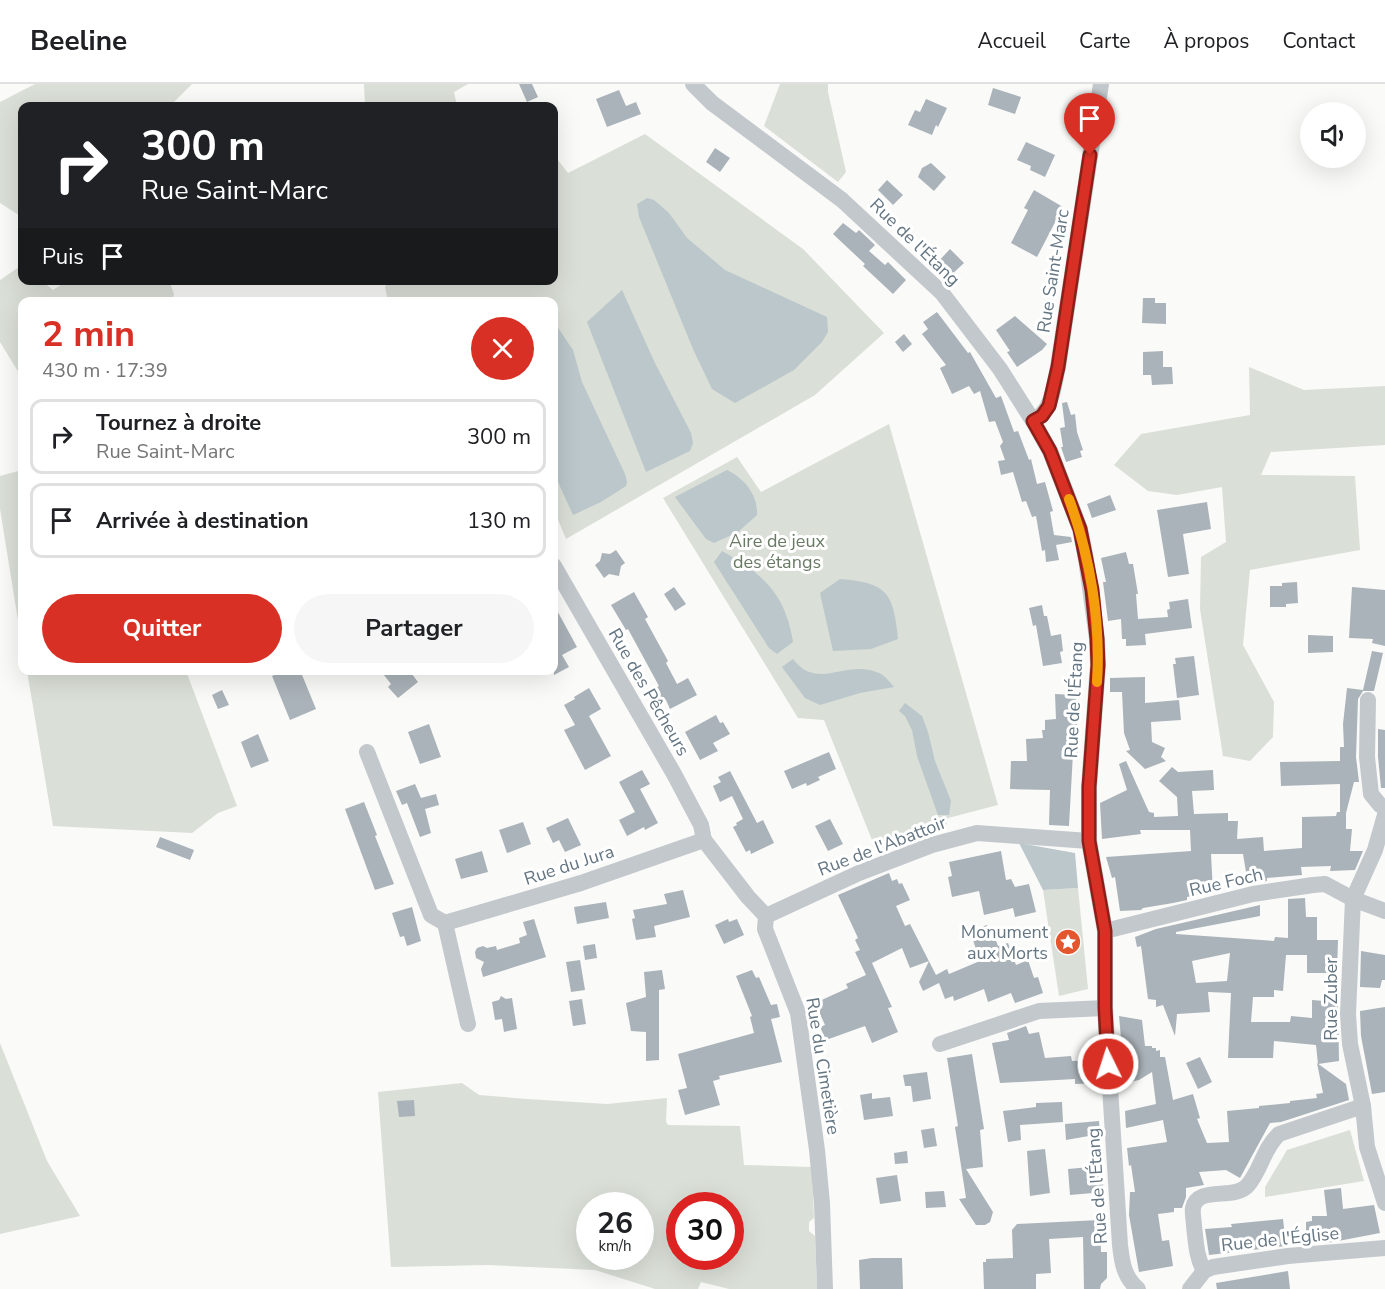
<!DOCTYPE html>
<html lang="fr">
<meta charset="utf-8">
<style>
:root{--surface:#fff;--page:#f6f6f6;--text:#202124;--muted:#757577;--line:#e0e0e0;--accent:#d93025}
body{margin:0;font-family:"Nunito Sans",sans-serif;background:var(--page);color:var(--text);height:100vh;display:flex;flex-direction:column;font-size:22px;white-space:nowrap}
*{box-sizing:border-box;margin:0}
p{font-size:20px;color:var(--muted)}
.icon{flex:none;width:33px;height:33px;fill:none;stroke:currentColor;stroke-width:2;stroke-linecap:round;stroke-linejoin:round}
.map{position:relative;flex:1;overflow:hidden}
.panel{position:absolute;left:18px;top:213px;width:540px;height:378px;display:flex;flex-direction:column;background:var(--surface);border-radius:12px;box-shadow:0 6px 24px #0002}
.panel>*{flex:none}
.banner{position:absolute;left:18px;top:18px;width:540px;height:183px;border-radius:12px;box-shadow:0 6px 24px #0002;background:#202124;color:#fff;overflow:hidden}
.buttons{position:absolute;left:1300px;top:18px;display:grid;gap:12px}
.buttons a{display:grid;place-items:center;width:66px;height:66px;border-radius:50%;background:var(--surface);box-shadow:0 6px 24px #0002;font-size:30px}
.speed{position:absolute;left:576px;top:1108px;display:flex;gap:12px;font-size:30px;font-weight:700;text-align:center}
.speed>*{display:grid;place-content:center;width:78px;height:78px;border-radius:50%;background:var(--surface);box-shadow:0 6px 24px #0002;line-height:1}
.speed small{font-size:15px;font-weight:400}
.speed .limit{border:9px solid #d22;background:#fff;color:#111}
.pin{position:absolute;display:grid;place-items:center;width:51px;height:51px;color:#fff;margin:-62px -26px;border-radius:50% 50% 50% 0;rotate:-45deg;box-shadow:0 0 6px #0007}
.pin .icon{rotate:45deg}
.me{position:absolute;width:66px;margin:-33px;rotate:356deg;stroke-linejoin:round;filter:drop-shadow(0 0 4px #0008)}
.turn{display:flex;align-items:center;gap:21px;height:126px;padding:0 24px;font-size:27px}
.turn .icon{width:78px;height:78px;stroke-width:2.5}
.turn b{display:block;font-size:42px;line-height:51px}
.then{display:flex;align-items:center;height:57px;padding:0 24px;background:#0003;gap:12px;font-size:22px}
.round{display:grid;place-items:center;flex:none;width:63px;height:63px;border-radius:32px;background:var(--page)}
.overview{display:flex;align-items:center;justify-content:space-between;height:102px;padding:0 24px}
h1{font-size:36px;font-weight:700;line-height:45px;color:var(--accent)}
.action{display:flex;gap:12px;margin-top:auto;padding:12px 24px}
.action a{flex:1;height:69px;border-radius:36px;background:var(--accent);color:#fff;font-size:24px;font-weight:700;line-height:69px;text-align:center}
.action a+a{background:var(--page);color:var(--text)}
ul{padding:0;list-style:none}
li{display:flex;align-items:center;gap:18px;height:75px;margin:0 12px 9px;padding:0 12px;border:3px solid var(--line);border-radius:12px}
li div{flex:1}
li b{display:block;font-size:22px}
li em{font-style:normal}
header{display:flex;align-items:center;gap:36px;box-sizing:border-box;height:84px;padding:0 30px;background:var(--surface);border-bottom:2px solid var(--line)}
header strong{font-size:28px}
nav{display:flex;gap:33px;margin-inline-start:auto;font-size:21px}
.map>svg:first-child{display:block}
.green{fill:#dadfd7;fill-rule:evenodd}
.water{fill:#bbc7cb}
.building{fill:#aab3b9;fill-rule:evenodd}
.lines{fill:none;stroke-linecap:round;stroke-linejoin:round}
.minor{stroke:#c3c8cc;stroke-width:16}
.route-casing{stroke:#8d1f18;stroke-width:15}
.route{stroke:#d93025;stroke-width:10}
.slow{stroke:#f59e0b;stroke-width:10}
.labels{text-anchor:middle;stroke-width:6;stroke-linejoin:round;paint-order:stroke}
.street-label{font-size:18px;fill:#657683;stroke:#fff}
.park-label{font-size:18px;fill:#687a64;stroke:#fff}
.poi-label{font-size:18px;fill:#657683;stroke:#fff;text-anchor:end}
</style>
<header>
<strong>Beeline</strong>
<nav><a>Accueil</a><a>Carte</a><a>À propos</a><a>Contact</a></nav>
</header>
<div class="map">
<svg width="1385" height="1205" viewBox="0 0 1385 1205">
<rect width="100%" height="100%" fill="#fafaf8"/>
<g class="green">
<path d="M35 0H192L170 22H22V133L0 119V18Z"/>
<path d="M364 0H468L454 8 457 22H365Z"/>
<path d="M780 0H828V8L846 88 838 98 764 42Z"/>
<path d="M645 50 803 165 884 249 815 311 566 455 554 426V218L388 217 385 203 389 196H554V71L568 89Z"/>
<path d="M22 181V196L42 197 53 206 67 197 169 196 174 210 172 218H22V294L0 258V196Z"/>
<path d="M1249 283 1304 306 1385 302V361L1271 368 1261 391 1355 392 1360 466 1250 486 1243 561 1274 618 1273 653 1250 677 1223 672 1200 525 1201 473 1226 458 1222 403 1177 411 1148 407 1114 381 1141 350 1250 331Z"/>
<path d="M889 340 998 721 948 734 945 746 876 766 824 636 798 634 663 414 737 373 761 408Z"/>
<path d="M22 386V561L0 425V392Z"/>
<path d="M27 587H186L237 722 218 729 192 749 53 742Z"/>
<path d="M1078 804 1088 905 1059 912 1043 806Z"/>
<path d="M0 959 47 1077 80 1132 0 1150Z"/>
<path d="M462 999 479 1011 527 1015 607 1020 667 1014 666 1038 668 1041 740 1042 744 1081 812 1083 814 1134 809 1138V1147L815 1152 817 1205H729L701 1198 698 1205H655L595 1186 488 1181 391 1183 378 1008ZM590 1122H640V1173H590ZM680 1122H730V1173H680Z"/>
<path d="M1350 1046 1364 1097 1265 1113V1103L1287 1066Z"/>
</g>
<g class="water">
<path d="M647 114 654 116 669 129 687 154 725 186 827 233 828 248 822 258 794 286 735 319 712 305 693 265 639 133 637 120Z"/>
<path d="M622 206 654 277 691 349 693 359 690 367 646 388 587 238Z"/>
<path d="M556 241 573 266 582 298 625 390 627 398 626 402 601 418 573 431 554 389V242Z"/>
<path d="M727 386C744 394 758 411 757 431L738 448 714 459 706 455 675 413Z"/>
<path d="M722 467C763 490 785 509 793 558L777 570 769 564 714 478Z"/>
<path d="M840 495C888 499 893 509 898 555L871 565 833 567 820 509Z"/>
<path d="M793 575C817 607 845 576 876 588 884 590 889 597 894 603L860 609 820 621 805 614 782 583Z"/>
<path d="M905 619 922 632 928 648 935 677 951 717 949 731H938L917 672 912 646 905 632 899 627Z"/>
<path d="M1019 759 1075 769 1078 804 1043 806Z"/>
</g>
<g class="building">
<path d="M519 0H532L538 13 527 18Z"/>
<path d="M993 4 1021 13 1015 30 988 21Z"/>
<path d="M619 6 626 22 636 18 641 30 607 43 596 15Z"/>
<path d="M926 15 947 24 938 43 936 41 932 51 908 41 915 26 920 28Z"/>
<path d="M1026 58 1055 71 1045 93 1030 86 1031 82 1017 76Z"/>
<path d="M715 64 730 74 720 88 706 78Z"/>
<path d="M931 79 946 93 934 107 918 93 922 84Z"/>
<path d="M887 96 903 111 893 121 878 106Z"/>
<path d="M1034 106 1063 123 1037 173 1011 159 1028 126 1024 124Z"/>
<path d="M843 139 856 149 859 146 875 161 869 167 885 181 888 178 906 196 893 210 863 182 865 180 833 150Z"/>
<path d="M950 165 964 179 949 193 936 180Z"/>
<path d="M1143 214H1155V219H1166V240L1142 239Z"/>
<path d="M937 228 968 269 970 268 996 314 1001 312 1014 348 1018 347 1029 376 1031 375 1037 400 1045 398 1053 427 1050 428 1054 451 1071 453 1072 458 1056 461 1059 476 1046 478 1045 466 1042 467 1036 432 1032 433 1026 417 1022 418 1013 388 1001 391 998 377 1005 376 1000 362 1003 358 995 337 989 338 980 307 974 310 969 302 952 310 940 284 946 281 922 250 928 245 923 238Z"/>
<path d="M1015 232 1047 260 1042 266 1017 283 1007 268 1010 267 996 246Z"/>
<path d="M904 250 912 260 903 268 895 258Z"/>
<path d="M1163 267V283H1172L1173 300 1152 301 1151 291H1143V268Z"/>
<path d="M1067 318 1071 331 1075 330 1077 348 1083 366 1080 367 1082 373 1066 378 1061 363H1063L1060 344 1065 343 1062 319Z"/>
<path d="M1110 411 1116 426 1092 434 1087 420Z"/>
<path d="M1207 418 1211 445 1183 450 1189 490 1168 493 1157 426Z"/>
<path d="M616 466 625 479 621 482 619 492 609 490 604 494 595 481 600 477 602 469 610 470Z"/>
<path d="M1126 468 1129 480H1133L1138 510H1136L1138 535 1168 533 1167 526 1170 525 1169 518 1188 515 1192 544 1145 550 1146 561 1126 562V555H1122L1121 535 1108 537 1103 498H1106L1101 474Z"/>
<path d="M1297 498 1298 519 1286 520V523H1270V502H1282V499Z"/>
<path d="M674 503 686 520 675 527 664 510Z"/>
<path d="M1352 503 1385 506V562L1372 559 1373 555 1349 554Z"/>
<path d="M634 508 648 533 645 535 668 577 666 579 677 600 688 594 697 611 670 625 666 616 660 618 653 605 659 602 628 545 626 546 611 521Z"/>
<path d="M554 521 577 563 562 571 569 583 554 591Z"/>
<path d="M1042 521 1044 532H1047L1051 552 1061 550 1063 567 1060 568 1062 579 1043 582 1036 541 1033 542 1029 524Z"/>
<path d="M1308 551 1333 552V568L1308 569Z"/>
<path d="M1372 567 1383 569 1374 607H1363L1358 615 1356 673 1359 698H1354L1346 729V745H1352L1350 767H1363L1355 786 1330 787 1331 782 1301 783 1302 791 1267 794V797L1248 800 1243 770H1211L1213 808 1187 813V816L1173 819 1143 824 1141 826 1120 827 1115 793 1112 794 1106 773 1191 767 1190 746H1140L1141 750 1102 755 1100 719 1127 706 1119 680 1126 677 1149 728 1154 729V733L1178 732 1177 713 1159 697 1172 683 1178 688 1213 686 1214 706 1192 707 1194 730 1228 729V737H1238L1237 755 1263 753 1264 767 1302 764V733L1336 732 1337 728H1340V700L1281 702 1280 678 1340 677V663H1344L1343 640 1347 604 1363 606Z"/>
<path d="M1194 572 1199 611 1177 614 1173 580H1176L1175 574Z"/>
<path d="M286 586H300L316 625 290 636 272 592Z"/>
<path d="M380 586H409L418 598 398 614 388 603 391 600Z"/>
<path d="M1145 593V619L1179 616 1181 636 1151 638 1152 658 1165 664 1161 673 1166 677 1145 685 1126 667 1130 666 1124 649 1122 608H1110V594Z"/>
<path d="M589 604 601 625 589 632 611 672 585 686 564 646 575 641 564 621 575 615 574 613Z"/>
<path d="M222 606 229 621 218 625 212 611Z"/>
<path d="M1055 610 1076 611 1078 669H1073L1069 742 1049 741 1050 706 1010 705 1011 677H1027L1026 655 1043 654 1042 646H1045V636L1056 635Z"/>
<path d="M716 631 720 639 723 638 730 650 713 659 718 667 700 676 685 648Z"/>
<path d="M429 640 441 673 420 680 408 648Z"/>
<path d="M1378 645 1385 646V704H1381L1378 673Z"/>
<path d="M258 650 269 677 251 684 241 658Z"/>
<path d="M829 668 836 685 818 693 820 696 807 702 806 699 792 705 784 687Z"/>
<path d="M642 686 650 700 640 705 658 739 645 746 644 743 627 752 619 736 635 728 619 698Z"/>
<path d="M730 687 757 739 763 736 774 759 751 770 750 766 746 768 733 743 737 741 736 739 743 735 732 712 720 718 713 702 721 698 718 693Z"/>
<path d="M415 700 421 714 436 710 439 721 425 725 431 749 420 753 407 719 402 721 396 707Z"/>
<path d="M364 718 377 751 375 752 394 800 375 806 345 725Z"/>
<path d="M568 734 581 761 565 768 559 756 553 759 546 744Z"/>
<path d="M830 735 843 760 828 767 815 742Z"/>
<path d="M523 738 531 760 507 769 499 746Z"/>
<path d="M160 753 194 766 190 776 156 763Z"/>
<path d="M482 767 488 788 461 795 455 775Z"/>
<path d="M1001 767 1006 796 1011 795 1015 803 1029 800 1036 828 1015 833 1013 824 984 831 979 807 952 813 948 793 952 792 949 778Z"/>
<path d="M889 789 892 797 897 795 899 800 902 799 910 816 896 822 905 842 910 840 936 891 947 885 949 890 980 877 970 847 987 841 992 856 995 854 998 862 1008 859 1016 881 1028 876 1034 894 1038 893 1043 909 1015 919 1011 909 988 918 984 905 954 917 953 912 945 915 939 899 923 907 919 898 929 877 910 884 902 864 872 879 892 923 888 924 898 948 872 959 865 942 826 956 820 943 825 941 815 919 848 904 846 900 866 891 855 868 860 866 855 856 858 854 838 811Z"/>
<path d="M683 806 690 833 654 842 656 853 636 856 632 835 635 834 633 826 667 820 664 810Z"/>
<path d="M1305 814 1306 833H1317V856H1338L1337 889H1307V871H1286L1283 907 1274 906V913H1253L1251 938H1290L1291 932 1312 934V916L1338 918 1339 977 1318 980 1316 961 1274 957 1273 974H1228L1231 909 1208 908 1210 928 1177 930 1175 952 1163 921 1156 923V916L1148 915 1141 862 1137 863 1135 853 1156 845 1260 821V832L1176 848V850L1274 857 1275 853 1288 854V815ZM1230 869 1227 897 1196 899 1192 877Z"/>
<path d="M606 818 609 834 577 840 574 823Z"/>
<path d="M412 823 421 857 407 862 404 852 400 853 392 829Z"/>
<path d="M534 835 546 873 483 893 481 885 484 878 476 874 475 868 477 864 483 862 487 864 496 862 497 866 520 859 519 854 527 851 523 838Z"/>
<path d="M728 835 729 838 737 835 744 851 724 860 715 841Z"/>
<path d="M595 860 597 874 585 876 583 862Z"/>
<path d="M1361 867 1385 871V896H1382L1380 904 1360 903Z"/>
<path d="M580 876 585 906 571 908 566 878Z"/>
<path d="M662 886 665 905 659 906V976L646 977V948L631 947 626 919 646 913 644 888Z"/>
<path d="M752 886 756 894 759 893 771 921 777 920 780 933 771 935 782 978 719 992 720 995 713 997 720 1021 685 1031 678 1006 687 1004 678 970 754 949 750 933 752 932 736 892Z"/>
<path d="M501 912 506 915 512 914 517 945 504 948 502 935 495 936 492 918 499 916Z"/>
<path d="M582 915 586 940 573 942 569 917Z"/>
<path d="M1385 923V1008L1372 1010 1361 952 1360 927Z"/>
<path d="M1119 932 1142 936 1145 962H1152V964H1156V967L1160 966V973H1165L1173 1016 1193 1010 1200 1034 1197 1035 1207 1059 1229 1058 1227 1027 1259 1024V1022L1290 1019V1017L1317 1014 1316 1010 1323 1009 1317 979 1346 1000 1349 1016 1281 1038 1270 1039 1240 1094 1226 1086 1199 1088 1204 1101 1186 1104V1113L1182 1124H1174V1128L1158 1130 1162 1157 1169 1156 1173 1182 1139 1188 1129 1131 1130 1108H1135L1131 1081 1129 1082 1127 1064 1167 1058 1163 1036 1126 1044 1125 1027 1156 1020 1152 988 1139 996 1125 999Z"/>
<path d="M1026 942 1029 950 1039 948 1045 974 1071 972 1072 977 1097 976 1098 999 1075 1000V995L1000 999 992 959 1009 956 1007 949Z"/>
<path d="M972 970 984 1045 980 1046 983 1083 966 1085 993 1128 990 1138 985 1141H976L959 1115 966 1114 955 1043 958 1042 947 974Z"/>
<path d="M1200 973 1212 998 1198 1005 1186 979Z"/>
<path d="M927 988 931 1015 913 1018 911 1002H905L903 991Z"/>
<path d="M872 1009V1015L890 1013 893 1032 864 1036 860 1011Z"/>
<path d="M414 1016 415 1032 399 1033 397 1017Z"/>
<path d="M1062 1018 1063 1038 1020 1041 1021 1056 1008 1058 1003 1027 1036 1023V1019Z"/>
<path d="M1099 1037 1100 1050 1066 1056 1065 1040Z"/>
<path d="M934 1044 937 1062 924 1064 921 1046Z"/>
<path d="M1045 1065 1050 1109 1030 1112 1027 1067Z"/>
<path d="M907 1067 908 1079 895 1080 894 1069Z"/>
<path d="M1101 1082 1104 1108 1070 1111 1068 1085Z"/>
<path d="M897 1091 901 1117 880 1120 876 1094Z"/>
<path d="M1341 1104 1343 1125 1374 1121 1380 1149 1333 1158 1306 1160V1138L1312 1137V1132H1327L1324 1106Z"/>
<path d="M944 1107 946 1123 926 1124 925 1108Z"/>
<path d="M1283 1135 1286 1162 1209 1171 1205 1145 1232 1143 1231 1140Z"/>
<path d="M1100 1136 1101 1168H1107V1194L1101 1200 1100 1205H1084L1083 1153 1049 1155 1051 1189 1036 1190V1205H984L983 1178H986V1175L1013 1174 1012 1146 1017 1140Z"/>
<path d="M872 1174H902L903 1205H860L859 1176Z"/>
<path d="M1288 1187 1290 1205H1217L1216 1199Z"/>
</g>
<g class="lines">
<g class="minor">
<path d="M693 0 712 19 842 116 942 209 1000 285 1033 337 1050 367 1069 416 1080 445 1086 475 1097 555 1098 581 1089 703V757L1105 847V924L1120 1161C1122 1179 1124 1193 1138 1205"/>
<path d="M1033 337C1053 326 1053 304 1058 283L1101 0"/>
<path d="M554 482 674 690 701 741 704 756 748 813 766 832 765 845 798 929 817 1066 822 1119 825 1205"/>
<path d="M1368 616 1367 673 1371 710 1380 721 1385 723"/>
<path d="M367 668 431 831 445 839 581 799 704 756"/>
<path d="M1385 731 1375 766 1353 815 1348 930 1350 960 1363 1022 1367 1063 1385 1119"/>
<path d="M766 832 859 789 932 761 977 749 1089 757"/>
<path d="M445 839 468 940"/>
<path d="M1105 847 1253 810 1313 801 1325 800 1353 815 1385 827"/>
<path d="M940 960 1039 927 1105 924"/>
<path d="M1204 1187C1196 1172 1196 1158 1194 1142 1194 1137 1192 1129 1193 1124 1197 1101 1235 1117 1248 1101 1261 1086 1263 1065 1279 1050L1363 1022"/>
<path d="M1190 1205 1204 1187 1213 1183 1288 1172 1385 1164"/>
</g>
</g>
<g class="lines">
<g class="route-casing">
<path id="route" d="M1090 71 1058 283 1049 322 1042 332 1033 337 1050 367 1080 445 1092 506 1097 555 1098 581 1089 703V757L1105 847V924L1108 980"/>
</g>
<use href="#route" class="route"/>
<path class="slow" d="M1069 415C1090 472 1101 537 1097 598"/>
</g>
<defs>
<g id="sight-disc" transform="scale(1.35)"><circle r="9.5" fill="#e4572e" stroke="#fff"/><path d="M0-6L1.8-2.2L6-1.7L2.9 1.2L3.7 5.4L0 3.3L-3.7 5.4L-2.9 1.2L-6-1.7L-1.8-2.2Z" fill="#fff"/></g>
</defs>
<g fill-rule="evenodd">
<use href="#sight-disc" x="1068" y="858"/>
</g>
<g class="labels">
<g class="street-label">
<text transform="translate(915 158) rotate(44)" y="6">Rue de l'Étang</text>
<text transform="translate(1053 187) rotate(-81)" y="6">Rue Saint-Marc</text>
<text transform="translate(649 608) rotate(60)" y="6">Rue des Pêcheurs</text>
<text transform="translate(1074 616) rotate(-87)" y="6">Rue de l'Étang</text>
<text transform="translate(882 762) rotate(-21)" y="6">Rue de l'Abattoir</text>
<text transform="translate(569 781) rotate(-18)" y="6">Rue du Jura</text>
<text transform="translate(1226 798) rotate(-13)" y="6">Rue Foch</text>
<text transform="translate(1331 915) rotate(-90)" y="6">Rue Zuber</text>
<text transform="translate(823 982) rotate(81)" y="6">Rue du Cimetière</text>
<text transform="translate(1097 1102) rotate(-94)" y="6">Rue de l'Étang</text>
<text transform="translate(1280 1155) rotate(-6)" y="6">Rue de l'Église</text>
</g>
<g class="park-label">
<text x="777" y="463">Aire de jeux<tspan x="777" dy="21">des étangs</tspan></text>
</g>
<g class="poi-label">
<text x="1048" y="854">Monument<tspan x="1048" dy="21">aux Morts</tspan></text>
</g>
</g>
</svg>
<div class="buttons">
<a><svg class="icon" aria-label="sound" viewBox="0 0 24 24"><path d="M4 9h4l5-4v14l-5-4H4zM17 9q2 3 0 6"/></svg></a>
</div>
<div class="speed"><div>26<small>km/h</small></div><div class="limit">30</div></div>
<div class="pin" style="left:1090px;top:71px;background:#d93025"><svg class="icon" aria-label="arrive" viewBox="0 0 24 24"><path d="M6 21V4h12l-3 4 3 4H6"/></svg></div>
<svg class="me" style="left:1108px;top:980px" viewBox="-20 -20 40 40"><circle r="17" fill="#d93025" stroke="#fff" stroke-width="3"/><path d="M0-11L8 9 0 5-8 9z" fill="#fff"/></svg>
<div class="banner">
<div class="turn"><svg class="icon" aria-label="right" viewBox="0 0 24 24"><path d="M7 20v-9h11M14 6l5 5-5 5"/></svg><div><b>300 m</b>Rue Saint-Marc</div></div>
<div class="then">Puis<svg class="icon" aria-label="arrive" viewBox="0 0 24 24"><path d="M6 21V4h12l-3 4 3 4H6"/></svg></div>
</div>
<section class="panel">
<div class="overview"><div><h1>2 min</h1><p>430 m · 17:39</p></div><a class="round" style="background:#d93025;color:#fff"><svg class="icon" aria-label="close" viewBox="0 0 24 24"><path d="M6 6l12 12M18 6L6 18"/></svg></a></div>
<ul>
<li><svg class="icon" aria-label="right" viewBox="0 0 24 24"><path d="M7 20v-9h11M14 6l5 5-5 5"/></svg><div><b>Tournez à droite</b><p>Rue Saint-Marc</p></div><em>300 m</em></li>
<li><svg class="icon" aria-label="arrive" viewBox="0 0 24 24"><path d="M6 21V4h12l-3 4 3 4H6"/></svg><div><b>Arrivée à destination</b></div><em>130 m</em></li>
</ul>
<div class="action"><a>Quitter</a><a>Partager</a></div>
</section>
</div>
